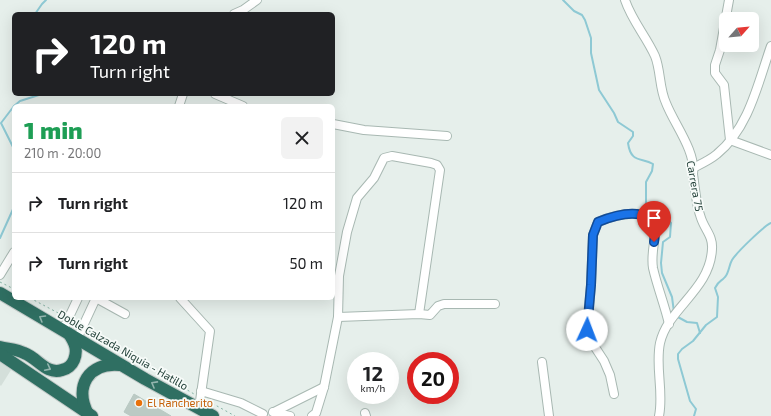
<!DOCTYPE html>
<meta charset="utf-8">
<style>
:root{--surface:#fff;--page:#f2f2f2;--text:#202124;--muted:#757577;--line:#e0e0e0}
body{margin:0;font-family:"Exo 2",sans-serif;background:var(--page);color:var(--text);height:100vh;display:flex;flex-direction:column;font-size:15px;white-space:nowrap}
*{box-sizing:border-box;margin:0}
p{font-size:13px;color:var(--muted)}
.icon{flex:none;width:22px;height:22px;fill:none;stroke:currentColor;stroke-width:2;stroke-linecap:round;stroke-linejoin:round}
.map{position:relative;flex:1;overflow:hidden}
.side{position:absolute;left:12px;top:104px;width:323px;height:196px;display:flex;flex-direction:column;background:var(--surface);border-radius:6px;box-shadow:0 4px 16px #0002}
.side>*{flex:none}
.guide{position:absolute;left:12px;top:12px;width:323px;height:84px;border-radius:6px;box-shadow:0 4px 16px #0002;background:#202124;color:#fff;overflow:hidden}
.needle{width:26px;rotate:63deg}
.fabs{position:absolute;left:719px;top:12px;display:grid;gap:8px}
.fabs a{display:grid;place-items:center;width:40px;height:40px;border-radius:6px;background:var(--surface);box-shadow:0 4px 16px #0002;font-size:20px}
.speed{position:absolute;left:347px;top:352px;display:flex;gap:8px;font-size:20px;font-weight:700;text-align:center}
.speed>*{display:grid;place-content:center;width:52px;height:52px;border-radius:50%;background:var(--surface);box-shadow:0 4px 16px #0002;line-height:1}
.speed small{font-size:10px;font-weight:400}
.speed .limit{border:6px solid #d22;background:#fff;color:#111}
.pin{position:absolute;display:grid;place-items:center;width:34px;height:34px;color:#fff;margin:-41px -17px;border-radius:50% 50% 50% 0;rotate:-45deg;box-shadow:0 0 4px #0007}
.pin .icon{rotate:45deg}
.me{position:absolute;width:44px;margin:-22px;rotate:2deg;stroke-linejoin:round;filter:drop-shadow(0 0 3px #0008)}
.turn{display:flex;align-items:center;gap:14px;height:84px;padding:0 12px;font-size:18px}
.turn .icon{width:52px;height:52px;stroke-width:2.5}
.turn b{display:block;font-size:28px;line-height:34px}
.round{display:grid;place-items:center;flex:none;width:42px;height:42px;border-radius:6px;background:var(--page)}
.summary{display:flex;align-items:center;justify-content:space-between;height:68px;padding:0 12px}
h1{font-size:24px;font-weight:800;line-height:30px;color:#1e9e55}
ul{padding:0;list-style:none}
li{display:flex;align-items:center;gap:12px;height:60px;padding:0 12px;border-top:1px solid var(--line)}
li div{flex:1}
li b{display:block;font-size:15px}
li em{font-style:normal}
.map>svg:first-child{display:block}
.built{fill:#d4dfda}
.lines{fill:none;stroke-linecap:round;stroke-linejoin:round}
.stream{stroke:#8ec9d4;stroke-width:2}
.building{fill:#bbcac4;stroke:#b8c9c2}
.minor-casing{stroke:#a8b8b2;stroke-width:10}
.highway-casing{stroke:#c2cac8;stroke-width:14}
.path{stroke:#86b3a5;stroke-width:1;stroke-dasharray:2 3;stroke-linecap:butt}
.minor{stroke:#fff;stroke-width:8}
.highway{stroke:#2f6f62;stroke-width:12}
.oneway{stroke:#93b5ae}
.route-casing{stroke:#114b97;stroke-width:10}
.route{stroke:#1a73e8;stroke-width:7}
.food-dot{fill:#e8710a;stroke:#f7fbf9;stroke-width:1.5}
.labels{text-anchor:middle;stroke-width:3.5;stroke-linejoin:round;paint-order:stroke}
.street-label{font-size:11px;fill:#24423a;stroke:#f7fbf9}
.food-label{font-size:11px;fill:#c56008;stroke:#f7fbf9;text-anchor:start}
</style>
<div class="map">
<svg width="771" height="416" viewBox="0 0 771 416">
<rect width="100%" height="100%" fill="#e6efeb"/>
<path class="built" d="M0 362 11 370 1 386 0 385Z"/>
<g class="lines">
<g class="stream">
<path d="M563 0 574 11 582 15 585 20 591 38V53L599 90 614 113 618 122 633 132V136L628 143C631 164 642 157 653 164L652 171 646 182V207L651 209H658L671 223 670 237 663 242 661 263 662 273 672 297 674 312"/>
<path d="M35 14 42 4 46 0"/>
<path d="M14 106 1 123 14 149"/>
<path d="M14 106 20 101 42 94"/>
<path d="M0 238 14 207"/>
<path d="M676 316 687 322 697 323 700 333"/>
<path d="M694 416 696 409 690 401 678 359V354L682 349 693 341 706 325 717 317 718 297 715 288C719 280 721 282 725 277 729 273 729 265 732 260 737 252 764 226 771 223"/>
</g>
</g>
<path class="building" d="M134 394 171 416H131L124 412Z"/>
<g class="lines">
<g class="minor-casing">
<g id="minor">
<path d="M625 0C632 21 646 36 655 56 661 71 659 88 666 103 674 124 696 151 693 174 695 188 696 205 701 218 705 230 713 236 712 249 710 290 668 308 660 343 655 367 664 392 659 416"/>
<path d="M729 0 720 50 715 65V73L724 85 730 140 771 155"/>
<path d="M234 14 243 10 257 0"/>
<path d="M215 94 243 106"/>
<path d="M179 106 183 94"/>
<path d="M333 124 364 130 447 136"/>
<path d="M693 168C701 164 710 160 717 154 749 128 758 83 771 46"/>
<path d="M0 275 14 252"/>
<path d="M96 298 125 314"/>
<path d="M180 298 210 331 199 408"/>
<path d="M338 317 419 314 430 315 438 306 444 304H495"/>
<path d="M63 330 78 298"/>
<path d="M77 339 96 298"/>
<path d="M542 362 549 416"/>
<path d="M201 391 241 403 263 414"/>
<path d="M614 394 610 375 604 361 591 341 587 330 591 285 593 235 598 222C614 215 656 203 655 234 654 246 651 256 653 268 657 286 665 306 669 324"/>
<path d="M273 412 290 416"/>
<path d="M274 412 324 387"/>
<path d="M365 413 366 416"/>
<path d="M312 416 316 413 324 387 338 317 339 276 347 232 357 198 374 178 384 158 392 156 431 163 437 165 440 170 419 314"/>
</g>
</g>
<g class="highway-casing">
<g id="highway">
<path d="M0 293 145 379 213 416"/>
<path d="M0 347C8 349 17 349 24 353 38 358 46 375 62 370 67 369 72 365 74 360 78 350 75 343 69 334"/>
<path d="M0 354 92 416"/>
<path d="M88 414C74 387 88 362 120 365"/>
</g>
</g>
<g class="path">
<path d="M0 282 14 289"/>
<path d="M30 298 62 315"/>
<path d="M89 331 194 394"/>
<path d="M208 401 235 416"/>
</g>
<use href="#minor" class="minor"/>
<use href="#highway" class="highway"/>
</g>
<defs><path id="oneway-chevron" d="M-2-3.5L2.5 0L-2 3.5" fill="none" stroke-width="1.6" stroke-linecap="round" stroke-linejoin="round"/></defs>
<g class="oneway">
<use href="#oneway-chevron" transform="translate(42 318) rotate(-149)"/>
<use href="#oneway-chevron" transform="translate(48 368) rotate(27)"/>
<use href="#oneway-chevron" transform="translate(154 384) rotate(-151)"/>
</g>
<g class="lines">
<g class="route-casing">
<path id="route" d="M587 330 591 285 593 235 598 222C620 213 660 203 654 242"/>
</g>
<use href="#route" class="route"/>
</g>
<circle class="food-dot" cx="139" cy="403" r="4"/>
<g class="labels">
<g class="street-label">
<text transform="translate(695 186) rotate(80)" y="4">Carrera 75</text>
<text transform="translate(123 350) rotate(30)" y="4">Doble Calzada Niquia - Hatillo</text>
</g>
<g class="food-label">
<text x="147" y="407">El Rancherito</text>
</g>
</g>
</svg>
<div class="fabs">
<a><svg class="needle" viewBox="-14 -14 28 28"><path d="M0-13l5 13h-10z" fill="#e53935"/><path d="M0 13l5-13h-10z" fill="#757577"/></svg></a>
</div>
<div class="speed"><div>12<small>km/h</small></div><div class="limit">20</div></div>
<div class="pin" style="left:654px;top:242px;background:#d93025"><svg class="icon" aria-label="arrive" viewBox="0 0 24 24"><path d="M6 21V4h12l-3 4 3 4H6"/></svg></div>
<svg class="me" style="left:587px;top:330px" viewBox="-20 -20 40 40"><circle r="19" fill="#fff"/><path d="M0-13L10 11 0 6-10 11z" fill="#1a73e8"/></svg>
<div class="guide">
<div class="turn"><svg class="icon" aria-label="right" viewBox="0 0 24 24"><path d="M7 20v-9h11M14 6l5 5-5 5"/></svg><div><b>120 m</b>Turn right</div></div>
</div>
<section class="side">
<div class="summary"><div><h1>1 min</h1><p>210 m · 20:00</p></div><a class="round"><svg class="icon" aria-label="close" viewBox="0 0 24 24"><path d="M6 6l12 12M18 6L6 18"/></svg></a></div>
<ul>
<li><svg class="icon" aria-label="right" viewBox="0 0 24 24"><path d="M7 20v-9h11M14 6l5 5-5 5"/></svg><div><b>Turn right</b></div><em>120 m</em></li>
<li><svg class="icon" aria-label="right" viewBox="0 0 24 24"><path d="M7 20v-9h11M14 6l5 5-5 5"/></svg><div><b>Turn right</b></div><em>50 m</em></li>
</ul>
</section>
</div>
